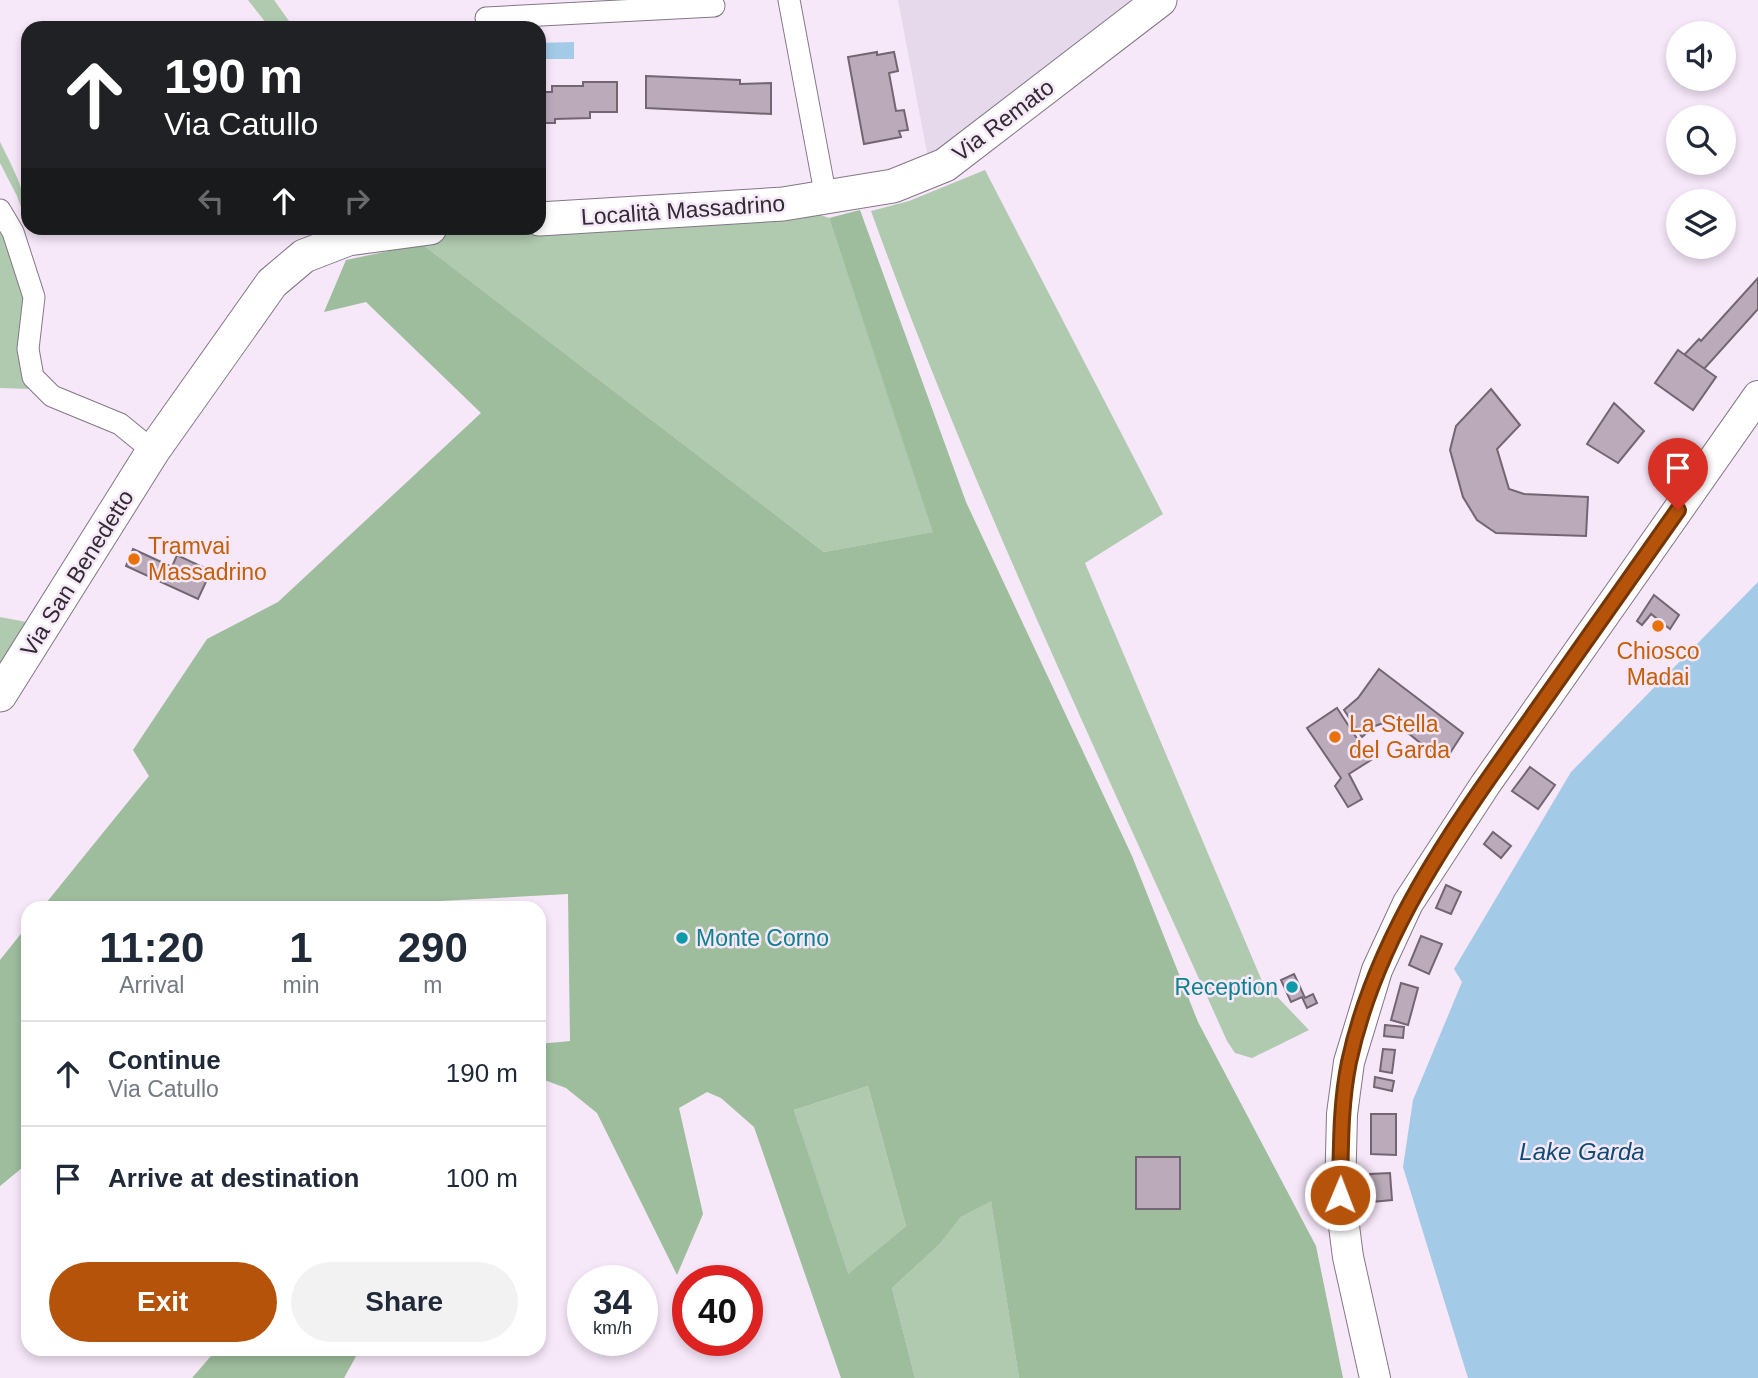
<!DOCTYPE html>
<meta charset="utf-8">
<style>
:root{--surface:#fff;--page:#f2f2f3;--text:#1f2937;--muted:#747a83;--line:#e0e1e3;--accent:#b45309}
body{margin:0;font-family:Helvetica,sans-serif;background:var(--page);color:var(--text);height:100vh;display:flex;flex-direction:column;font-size:26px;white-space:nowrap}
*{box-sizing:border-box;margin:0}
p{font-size:23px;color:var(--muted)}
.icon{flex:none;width:38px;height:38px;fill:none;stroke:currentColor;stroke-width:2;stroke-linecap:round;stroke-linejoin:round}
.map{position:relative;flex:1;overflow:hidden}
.drawer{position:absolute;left:21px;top:901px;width:525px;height:455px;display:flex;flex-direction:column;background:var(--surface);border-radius:21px;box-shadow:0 4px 10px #0003}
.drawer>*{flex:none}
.hud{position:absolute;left:21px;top:21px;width:525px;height:214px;border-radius:21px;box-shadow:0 4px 10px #0003;background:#202124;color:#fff;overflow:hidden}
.controls{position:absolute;left:1666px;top:21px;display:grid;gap:14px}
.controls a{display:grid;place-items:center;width:70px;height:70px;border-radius:50%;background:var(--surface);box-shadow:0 4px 10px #0003;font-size:35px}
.speed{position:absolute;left:567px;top:1265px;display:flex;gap:14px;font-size:35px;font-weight:700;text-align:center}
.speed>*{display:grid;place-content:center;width:91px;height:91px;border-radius:50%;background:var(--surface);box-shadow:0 4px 10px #0003;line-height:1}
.speed small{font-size:18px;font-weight:400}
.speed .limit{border:10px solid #d22;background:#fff;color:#111}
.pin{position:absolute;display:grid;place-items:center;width:60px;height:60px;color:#fff;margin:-72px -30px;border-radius:50% 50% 50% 0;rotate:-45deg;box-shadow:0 0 7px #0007}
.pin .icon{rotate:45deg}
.me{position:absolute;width:77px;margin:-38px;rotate:1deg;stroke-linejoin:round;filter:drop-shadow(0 0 5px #0008)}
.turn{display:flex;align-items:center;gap:24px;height:147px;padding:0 28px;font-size:32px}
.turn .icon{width:91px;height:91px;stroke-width:2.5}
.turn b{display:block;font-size:49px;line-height:60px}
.lanes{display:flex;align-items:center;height:66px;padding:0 28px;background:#0003;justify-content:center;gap:35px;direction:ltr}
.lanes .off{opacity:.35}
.eta{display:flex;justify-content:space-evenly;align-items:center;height:119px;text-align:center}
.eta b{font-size:42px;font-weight:600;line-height:49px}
.button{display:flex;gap:14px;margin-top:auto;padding:14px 28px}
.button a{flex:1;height:80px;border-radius:42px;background:var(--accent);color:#fff;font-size:28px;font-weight:600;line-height:80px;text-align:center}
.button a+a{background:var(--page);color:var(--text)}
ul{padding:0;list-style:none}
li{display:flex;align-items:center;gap:21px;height:105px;padding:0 28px;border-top:2px solid var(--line)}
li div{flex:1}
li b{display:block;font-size:26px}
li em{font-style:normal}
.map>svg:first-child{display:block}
.industrial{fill:#e7d9ec}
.green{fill:#afcaaf}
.forest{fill:#9dbd9c;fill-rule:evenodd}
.water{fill:#a3cae6}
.building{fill:#bbabba;stroke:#746573;stroke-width:2}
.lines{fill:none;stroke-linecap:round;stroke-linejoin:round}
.street-casing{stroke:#847787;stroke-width:23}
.secondary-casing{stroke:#847787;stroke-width:32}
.primary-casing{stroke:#847787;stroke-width:35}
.street{stroke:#fff;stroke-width:21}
.secondary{stroke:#fff;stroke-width:30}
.primary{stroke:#fff;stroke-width:33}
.route-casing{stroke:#753606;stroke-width:18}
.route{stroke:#b45309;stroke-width:12}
.food-dot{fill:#e8710a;stroke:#f6e7f9;stroke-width:2.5}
.culture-dot{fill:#0f9aa8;stroke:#f6e7f9;stroke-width:2.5}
.labels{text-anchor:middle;stroke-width:5;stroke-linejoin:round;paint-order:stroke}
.street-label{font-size:23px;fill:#312b32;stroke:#f6e7f9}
.food-label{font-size:23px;fill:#c56008;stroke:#f6e7f9;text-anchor:start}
.culture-label{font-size:23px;fill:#0d838f;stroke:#f6e7f9;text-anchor:start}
.water-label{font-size:24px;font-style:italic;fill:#0c4e73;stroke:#f6e7f9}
</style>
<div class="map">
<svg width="1758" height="1378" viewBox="0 0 1758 1378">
<rect width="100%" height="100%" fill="#f6e7f9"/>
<path class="industrial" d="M898 0H1144L928 158Z"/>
<g class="green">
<path d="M248 0H274L294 28H270Z"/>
<path d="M0 142C14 170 28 195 28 227L17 196 0 163Z"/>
<path d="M985 170 1163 514 1085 563 1262 981 1309 1030 1252 1058 1235 1053 1227 1041C1104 766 973 494 871 211L909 201Z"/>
<path d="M815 213 829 218 934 532 824 552 422 244 444 232Z"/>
<path d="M0 219 26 310 30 389 0 388Z"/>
<path d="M0 617 32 623 0 673Z"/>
<path d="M868 1086 906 1226 847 1275 794 1110Z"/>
<path d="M991 1200 1019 1378H915L892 1288 939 1245 961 1217Z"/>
</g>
<g class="forest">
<path d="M860 210 966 502 1132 856 1198 1022 1316 1246 1343 1378H1019L991 1201 961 1217 939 1245 892 1288 915 1378H841L754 1127 721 1098 707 1092 679 1108 703 1214 677 1275 597 1113 566 1088 539 1078V1044L570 1041 568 894 440 901 429 908H42L149 776 133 750 207 639 278 602 481 413 366 302 324 312 346 260 422 244 824 552 933 532 829 218ZM868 1086 906 1226 848 1274 794 1110Z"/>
<path d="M28 925V1163L0 1186V960Z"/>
<path d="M217 1349H360L344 1378H192Z"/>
</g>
<g class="water">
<path d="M574 42V59H539V43Z"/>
<path d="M1758 582V1378H1468L1403 1167 1413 1100 1462 982 1454 969 1571 772Z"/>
</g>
<g class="building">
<path d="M877 52V55L894 52 898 71 889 73 896 111 904 110 908 130 899 131 901 137 864 144 848 57Z"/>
<path d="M646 76 740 80V84L771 83V114L646 108Z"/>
<path d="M583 82H617V112H590V118L555 119V123H539V92H552V86H583Z"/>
<path d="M1758 278V309L1704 369 1684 355 1699 339 1701 341Z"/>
<path d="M1678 350 1716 377 1693 410 1655 383Z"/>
<path d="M1491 389 1520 425 1497 449 1509 489 1524 494 1588 497 1586 536 1496 533 1477 520 1463 497 1450 450 1456 426Z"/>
<path d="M1614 403 1644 431 1618 463 1587 444Z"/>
<path d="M133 549 172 567 177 555 211 571 198 599 126 566Z"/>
<path d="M1654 595 1679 615 1670 629 1651 614 1642 625 1637 621Z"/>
<path d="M1379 669 1463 733 1448 756 1429 750 1392 720 1375 726 1362 737 1344 710 1358 698Z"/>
<path d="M1337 708 1371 760 1349 774 1362 799 1348 807 1335 786 1341 778 1307 728Z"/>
<path d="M1530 767 1555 785 1538 809 1512 791Z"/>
<path d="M1493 832 1511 846 1501 858 1484 844Z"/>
<path d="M1446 885 1461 892 1451 914 1436 908Z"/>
<path d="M1421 936 1442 944 1429 974 1409 965Z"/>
<path d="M1294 974 1305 998 1313 994 1317 1003 1307 1008 1302 997 1291 1002 1281 980Z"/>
<path d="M1401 983 1418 988 1408 1025 1391 1020Z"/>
<path d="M1385 1025 1404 1027 1403 1038 1384 1036Z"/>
<path d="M1383 1049 1395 1050 1392 1073 1380 1071Z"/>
<path d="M1375 1077 1394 1081 1392 1091 1374 1087Z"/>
<path d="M1371 1114H1396V1155L1371 1154Z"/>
<rect x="1136" y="1157" width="44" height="52"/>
<path d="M1390 1173 1392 1200 1372 1202 1370 1174Z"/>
</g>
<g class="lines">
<g class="street-casing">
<g id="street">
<path d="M789 0 826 198"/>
<path d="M486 18 714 6"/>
<path d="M0 210 13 232 34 297 28 349 33 377 52 396 120 424 153 451"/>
</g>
</g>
<g class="secondary-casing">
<path id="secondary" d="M1375 1378 1348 1257 1340 1195 1342 1114 1349 1062 1377 970 1408 903 1485 785 1758 396"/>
</g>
<g class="primary-casing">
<g id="primary">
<path d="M539 219 783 204 893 186 945 165 1160 0"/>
<path d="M0 695 153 451 272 283 304 256 348 239 430 228"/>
</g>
</g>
<use href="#street" class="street"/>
<use href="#secondary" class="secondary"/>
<use href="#primary" class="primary"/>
</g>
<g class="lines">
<g class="route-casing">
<path id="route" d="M1340 1195C1341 1151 1340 1106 1349 1062 1376 936 1452 830 1525 727 1576 655 1627 583 1678 510"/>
</g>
<use href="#route" class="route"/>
</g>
<g class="food-dot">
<circle cx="134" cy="559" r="7"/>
<circle cx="1658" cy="626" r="7"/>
<circle cx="1335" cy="737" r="7"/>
</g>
<g class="culture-dot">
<circle cx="682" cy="938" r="7"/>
<circle cx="1292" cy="987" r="7"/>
</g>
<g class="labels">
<g class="street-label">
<text transform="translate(1003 120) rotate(-37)" y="8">Via Remato</text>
<text transform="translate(683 210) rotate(-4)" y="8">Località Massadrino</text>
<text transform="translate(77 573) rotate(-58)" y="8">Via San Benedetto</text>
</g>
<g class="food-label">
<text x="148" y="554">Tramvai<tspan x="148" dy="26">Massadrino</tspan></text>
<text x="1658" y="659" text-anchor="middle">Chiosco<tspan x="1658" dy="26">Madai</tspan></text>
<text x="1349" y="732">La Stella<tspan x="1349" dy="26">del Garda</tspan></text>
</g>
<g class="culture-label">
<text x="696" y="946">Monte Corno</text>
<text x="1278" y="995" text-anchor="end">Reception</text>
</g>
<g class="water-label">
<text x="1582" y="1160">Lake Garda</text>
</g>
</g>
</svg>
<div class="controls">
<a><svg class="icon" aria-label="sound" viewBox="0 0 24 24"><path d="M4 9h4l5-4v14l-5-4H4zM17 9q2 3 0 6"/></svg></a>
<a><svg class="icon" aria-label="search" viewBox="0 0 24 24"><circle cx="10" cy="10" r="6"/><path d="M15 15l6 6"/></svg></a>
<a><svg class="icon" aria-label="layers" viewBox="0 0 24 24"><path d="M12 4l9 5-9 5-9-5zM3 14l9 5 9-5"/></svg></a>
</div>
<div class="speed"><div>34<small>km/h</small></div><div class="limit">40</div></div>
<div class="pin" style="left:1678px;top:510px;background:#d93025"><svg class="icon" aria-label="arrive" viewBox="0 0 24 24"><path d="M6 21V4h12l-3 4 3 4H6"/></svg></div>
<svg class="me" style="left:1340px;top:1195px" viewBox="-20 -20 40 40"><circle r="17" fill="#b45309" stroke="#fff" stroke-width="3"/><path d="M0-11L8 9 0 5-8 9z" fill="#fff"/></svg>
<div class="hud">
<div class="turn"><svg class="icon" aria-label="ahead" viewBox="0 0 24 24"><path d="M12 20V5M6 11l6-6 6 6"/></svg><div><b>190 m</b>Via Catullo</div></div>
<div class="lanes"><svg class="icon off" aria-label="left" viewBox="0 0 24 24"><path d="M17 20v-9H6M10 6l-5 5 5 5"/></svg><svg class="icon" aria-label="ahead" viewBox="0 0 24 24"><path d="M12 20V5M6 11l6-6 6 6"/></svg><svg class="icon off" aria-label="right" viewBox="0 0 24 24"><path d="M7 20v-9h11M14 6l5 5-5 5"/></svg></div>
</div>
<section class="drawer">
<div class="eta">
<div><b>11:20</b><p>Arrival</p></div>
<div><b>1</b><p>min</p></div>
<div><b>290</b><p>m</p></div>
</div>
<ul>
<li><svg class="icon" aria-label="ahead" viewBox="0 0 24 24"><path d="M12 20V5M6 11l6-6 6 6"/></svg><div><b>Continue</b><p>Via Catullo</p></div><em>190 m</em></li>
<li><svg class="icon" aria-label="arrive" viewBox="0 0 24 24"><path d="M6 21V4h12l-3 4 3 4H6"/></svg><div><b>Arrive at destination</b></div><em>100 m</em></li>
</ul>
<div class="button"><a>Exit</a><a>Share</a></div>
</section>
</div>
